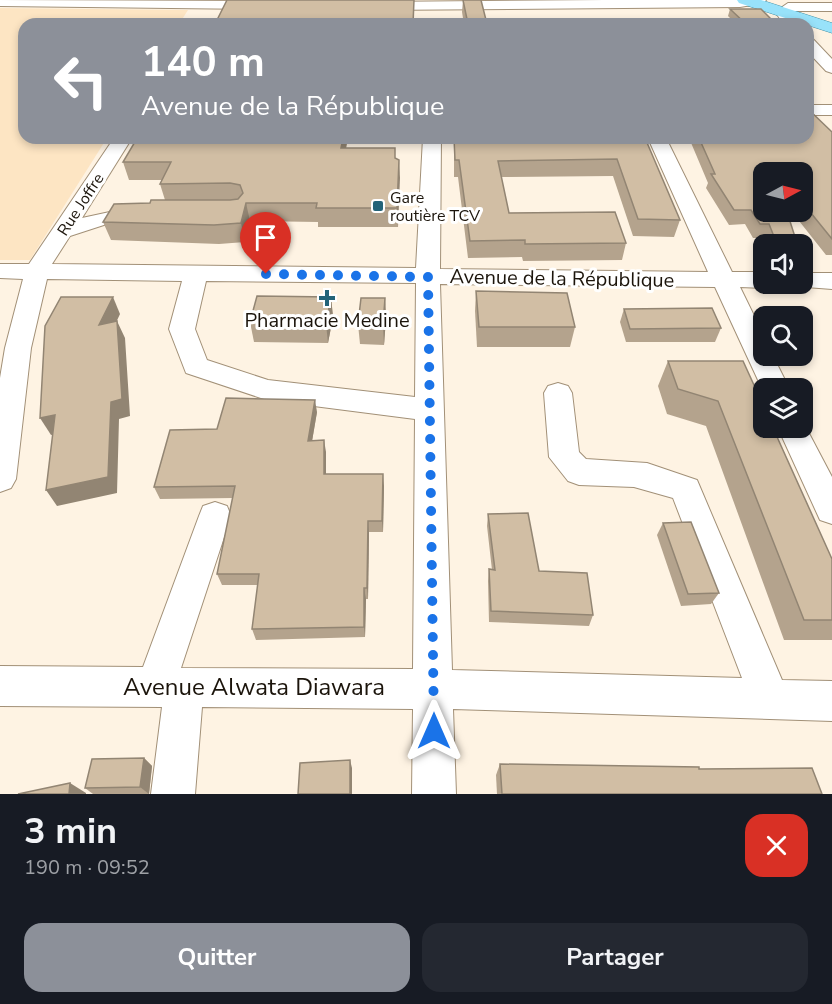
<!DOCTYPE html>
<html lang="fr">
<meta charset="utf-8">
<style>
:root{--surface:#171b24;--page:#242831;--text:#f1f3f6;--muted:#9ea1a6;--accent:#8c9099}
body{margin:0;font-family:"Nunito Sans",sans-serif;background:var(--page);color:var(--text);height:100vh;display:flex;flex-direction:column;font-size:22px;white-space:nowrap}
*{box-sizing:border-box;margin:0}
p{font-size:20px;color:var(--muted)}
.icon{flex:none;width:33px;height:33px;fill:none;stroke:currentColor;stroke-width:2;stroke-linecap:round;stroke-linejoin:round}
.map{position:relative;height:794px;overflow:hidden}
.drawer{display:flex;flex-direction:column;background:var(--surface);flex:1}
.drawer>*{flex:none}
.guide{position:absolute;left:18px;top:18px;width:796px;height:126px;border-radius:18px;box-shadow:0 3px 9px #0003;background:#8c9099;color:#fff;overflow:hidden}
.needle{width:39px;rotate:83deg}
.tools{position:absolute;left:753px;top:162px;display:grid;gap:12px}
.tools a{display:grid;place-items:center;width:60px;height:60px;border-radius:12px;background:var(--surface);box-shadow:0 3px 9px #0003;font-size:30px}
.pin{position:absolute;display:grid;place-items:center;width:51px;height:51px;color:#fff;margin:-62px -26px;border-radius:50% 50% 50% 0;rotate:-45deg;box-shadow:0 0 6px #0007}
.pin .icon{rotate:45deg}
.me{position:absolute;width:66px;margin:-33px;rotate:0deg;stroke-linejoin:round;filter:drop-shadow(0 0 4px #0008)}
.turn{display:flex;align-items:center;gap:21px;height:126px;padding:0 24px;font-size:27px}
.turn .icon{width:78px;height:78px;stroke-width:2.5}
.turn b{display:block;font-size:42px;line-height:51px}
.round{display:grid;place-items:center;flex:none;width:63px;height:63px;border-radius:18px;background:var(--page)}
.summary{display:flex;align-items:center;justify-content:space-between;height:102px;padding:0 24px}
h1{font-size:36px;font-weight:700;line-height:45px}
.cta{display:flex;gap:12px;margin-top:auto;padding:12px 24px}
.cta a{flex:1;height:69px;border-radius:18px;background:var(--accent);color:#fff;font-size:24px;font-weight:700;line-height:69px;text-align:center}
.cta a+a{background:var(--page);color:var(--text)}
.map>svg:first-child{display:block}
.built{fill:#fde5c3}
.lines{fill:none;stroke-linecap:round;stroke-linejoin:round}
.minor-casing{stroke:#a29077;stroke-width:2}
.major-casing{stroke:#3f8da4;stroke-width:1}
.minor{fill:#fff;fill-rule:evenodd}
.major{fill:#98e2fa;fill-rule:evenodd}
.wall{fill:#b4a38d}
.shaded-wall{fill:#928573}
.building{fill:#d1bea4;stroke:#928573;stroke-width:1.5}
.route{stroke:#1a73e8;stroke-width:10;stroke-dasharray:0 18}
.poi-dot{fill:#236378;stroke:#fff;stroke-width:2}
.labels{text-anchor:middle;stroke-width:6;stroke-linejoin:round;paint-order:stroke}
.far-poi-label{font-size:16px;fill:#1b140b;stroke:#fff;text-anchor:start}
.far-street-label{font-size:16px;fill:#1b140b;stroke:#fff}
.street-label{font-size:20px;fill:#1b140b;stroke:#fff}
.poi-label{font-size:20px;fill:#1b140b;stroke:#fff}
.near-street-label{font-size:24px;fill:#1b140b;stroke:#fff}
</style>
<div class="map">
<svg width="832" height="794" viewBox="0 0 832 794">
<rect width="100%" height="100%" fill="#fef3e3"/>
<path class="built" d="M0 8 188 10 179 24H24V138H107L30 260H0Z"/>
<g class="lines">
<g class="minor-casing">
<g id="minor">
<path d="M0 0 262 1 269 5 262 9 0 6Z"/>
<path d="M605 0H766L764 3 740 7 374 10 367 6 374 2Z"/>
<path d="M788 3H832V11H791L799 24H784L775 12Z"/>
<path d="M808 38 813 39 832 59V73L826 71 808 52Z"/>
<rect x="808" y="105" width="24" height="10"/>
<path d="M114 138H132L82 218 142 205 150 206 153 211 150 216 113 222 70 236 52 264 416 268 423 138H441L440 269 708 272 648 138H666L732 272H764V284H774L764 288 740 287 764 336V356H773L789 388H764V393L715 287 440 284 452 670 742 678 673 498 634 487 579 485 568 481 549 457 544 393 548 386 558 383 568 386 572 393 579 452 586 459 647 463 697 480 782 680 832 681V721L453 709 456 794H412L413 709 202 707 195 794H151L162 707 0 706V666L143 667 199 516 203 506 215 502 227 506 231 516 181 668 413 669 415 419 267 400 186 373 169 329 182 281 47 279 31 348 16 479 11 488 0 492V378L5 348 23 279 0 278V264H29ZM206 281 416 283 415 397 268 380 207 360 195 329Z"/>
<path d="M802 273H832V289L793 286 792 284H802Z"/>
<path d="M802 420 832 477V524L820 520 778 428H802Z"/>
</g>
</g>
<g class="major-casing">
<path id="major" d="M737 0H761L832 23V33L739 3Z"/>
</g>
<use href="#minor" class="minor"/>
<use href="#major" class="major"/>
</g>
<g class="wall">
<path d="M463 0 487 24H464L462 12Z"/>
<path d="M730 9 776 24H736L728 16Z"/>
<path d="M832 132V255H826L792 212H802V172H764L796 240 794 244H765L762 238H753L745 224 729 225 706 188 708 183 689 138H808Z"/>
<path d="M138 138H186L346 148H395V158L399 160 398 227H318V222L250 221 245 242 219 244 111 240 103 222 150 203 165 200 160 184 162 180H129L123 162 139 140Z"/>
<path d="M454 138H645L680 220 674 237 633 236 613 176 501 177 509 213 626 243 622 260 523 261 522 257 468 258 458 177H454Z"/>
<path d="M476 291 575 327 570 347H477L475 311Z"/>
<path d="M331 297 333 317 328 343 254 342 250 322Z"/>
<path d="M385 298 386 318 384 345 360 344 358 324Z"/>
<path d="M624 309 721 328 715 342H626L620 322Z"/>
<path d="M668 361H743L832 559V640H784L706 426 667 414 658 386Z"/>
<path d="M317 412 312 441 326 452V474L384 486 383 532H369L368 599H366L365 637 256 640 252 629 258 585H222L217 574 233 498 160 499 154 487 217 429Z"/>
<path d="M488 514 539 571 593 615 589 626 489 622 488 581 489 569 492 570 487 526Z"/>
<path d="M663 523 719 593 711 604 681 606 657 535Z"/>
<path d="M144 758 152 766 149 794H93L85 788Z"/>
<path d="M500 764 699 769 822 794H497L496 775Z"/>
</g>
<g class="shaded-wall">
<path d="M343 138H348L343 166 341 148Z"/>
<path d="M399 160 400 178 398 227 397 208Z"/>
<path d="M246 203 250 221 245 242 241 223Z"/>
<path d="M113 297 120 314 107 342 99 325Z"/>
<path d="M331 297 333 317 328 343 326 324Z"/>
<path d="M385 298 386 318 384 345 383 325Z"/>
<path d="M117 321 125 338 130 416 119 419 117 493 57 506 46 490 111 402Z"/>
<path d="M315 400 317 412 310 453 308 441Z"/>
<path d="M55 415 65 432 51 435 40 418Z"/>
<path d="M324 440 326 452V486L324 474Z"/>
<path d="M383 474 384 486 383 532 382 521Z"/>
<path d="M368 521 369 532 368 599 367 588Z"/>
<path d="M364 588 366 599 365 637 364 627Z"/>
<path d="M144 758 152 766 149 794 140 787Z"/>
<path d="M350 760 352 768V794H350Z"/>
<path d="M70 783 86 793V794H69Z"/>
</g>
<g class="building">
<path d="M227 0H414L413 24H215Z"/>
<path d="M463 0H481L487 24H468Z"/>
<path d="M730 9H761L776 24H746Z"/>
<path d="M808 109 832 132V239L802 202V172H779L774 166 776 172H764V212H787L796 240 775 239 769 224H760L751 210H734L711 174H715L699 138H808Z"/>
<path d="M188 138H343L341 148H395V158L399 160 397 208H316L317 203H246L241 223 214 225 103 222 114 204 150 203 151 200H230L238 199 243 193 240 185 230 183 160 184 171 162H123L136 140Z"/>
<path d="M454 138H645L680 220 638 219 617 159 498 161 509 213 615 212 626 243 525 244V240L470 241 459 160H455Z"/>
<path d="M476 291 567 293 575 327H479Z"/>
<path d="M257 296 331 297 326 324 250 322Z"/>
<path d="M61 297H113L99 325 117 321 122 399 111 402 108 477 46 490 55 415 40 418 45 326Z"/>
<path d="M361 298H385L383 325 358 324Z"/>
<path d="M712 308 721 328 630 329 624 309Z"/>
<path d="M668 361H743L764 407V428H773L832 559V620H804L718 401 678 389Z"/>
<path d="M226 398 315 400 308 441 324 440V474H383L382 521H368L367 588H364V627L252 629 259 574H217L235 486 154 487 170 430 217 429Z"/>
<path d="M528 513 539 571 587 573 593 615 491 611 489 569 495 570 488 514Z"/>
<path d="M691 522 719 593 688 594 663 523Z"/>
<path d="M144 758 140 787 85 788 92 759Z"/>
<path d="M350 760V794H298L300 763Z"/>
<path d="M500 764 699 767V769L812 768 822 794H502Z"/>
<path d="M70 783 69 794H18Z"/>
</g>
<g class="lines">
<path class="route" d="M266 274 428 277 434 731"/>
</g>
<g class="poi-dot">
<rect x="372" y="200" width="12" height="12" rx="3"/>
<path d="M324 289h6v6h6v6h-6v6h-6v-6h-6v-6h6z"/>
</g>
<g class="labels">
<g class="far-poi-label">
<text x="390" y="203">Gare<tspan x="390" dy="18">routière TCV</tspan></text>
</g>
<g class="far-street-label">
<text transform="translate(80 204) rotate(-57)" y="6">Rue Joffre</text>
</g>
<g class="street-label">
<text transform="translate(562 278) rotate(1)" y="7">Avenue de la République</text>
</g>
<g class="poi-label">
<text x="327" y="327">Pharmacie Medine</text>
</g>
<g class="near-street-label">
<text x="254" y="695">Avenue Alwata Diawara</text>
</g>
</g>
</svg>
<div class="tools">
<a><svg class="needle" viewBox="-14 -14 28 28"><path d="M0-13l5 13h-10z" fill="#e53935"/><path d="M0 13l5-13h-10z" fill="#9ea1a6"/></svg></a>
<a><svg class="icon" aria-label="sound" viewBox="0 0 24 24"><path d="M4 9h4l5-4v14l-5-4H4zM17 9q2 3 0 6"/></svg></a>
<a><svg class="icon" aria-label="search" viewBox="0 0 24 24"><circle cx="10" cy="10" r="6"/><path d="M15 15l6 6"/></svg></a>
<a><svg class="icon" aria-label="layers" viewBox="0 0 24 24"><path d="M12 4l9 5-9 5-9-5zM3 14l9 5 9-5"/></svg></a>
</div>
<div class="pin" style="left:266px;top:274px;background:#d93025"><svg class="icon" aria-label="arrive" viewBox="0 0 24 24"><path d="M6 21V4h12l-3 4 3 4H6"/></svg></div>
<svg class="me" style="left:434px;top:731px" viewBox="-20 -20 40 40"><path d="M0-17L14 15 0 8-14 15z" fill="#1a73e8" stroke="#fff" stroke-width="4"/></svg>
<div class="guide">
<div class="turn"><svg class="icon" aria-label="left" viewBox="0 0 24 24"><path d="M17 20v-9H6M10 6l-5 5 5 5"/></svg><div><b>140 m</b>Avenue de la République</div></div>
</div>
</div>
<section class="drawer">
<div class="summary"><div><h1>3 min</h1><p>190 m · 09:52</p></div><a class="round" style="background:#d93025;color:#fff"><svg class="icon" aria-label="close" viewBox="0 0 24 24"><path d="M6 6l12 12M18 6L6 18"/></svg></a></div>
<div class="cta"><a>Quitter</a><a>Partager</a></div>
</section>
